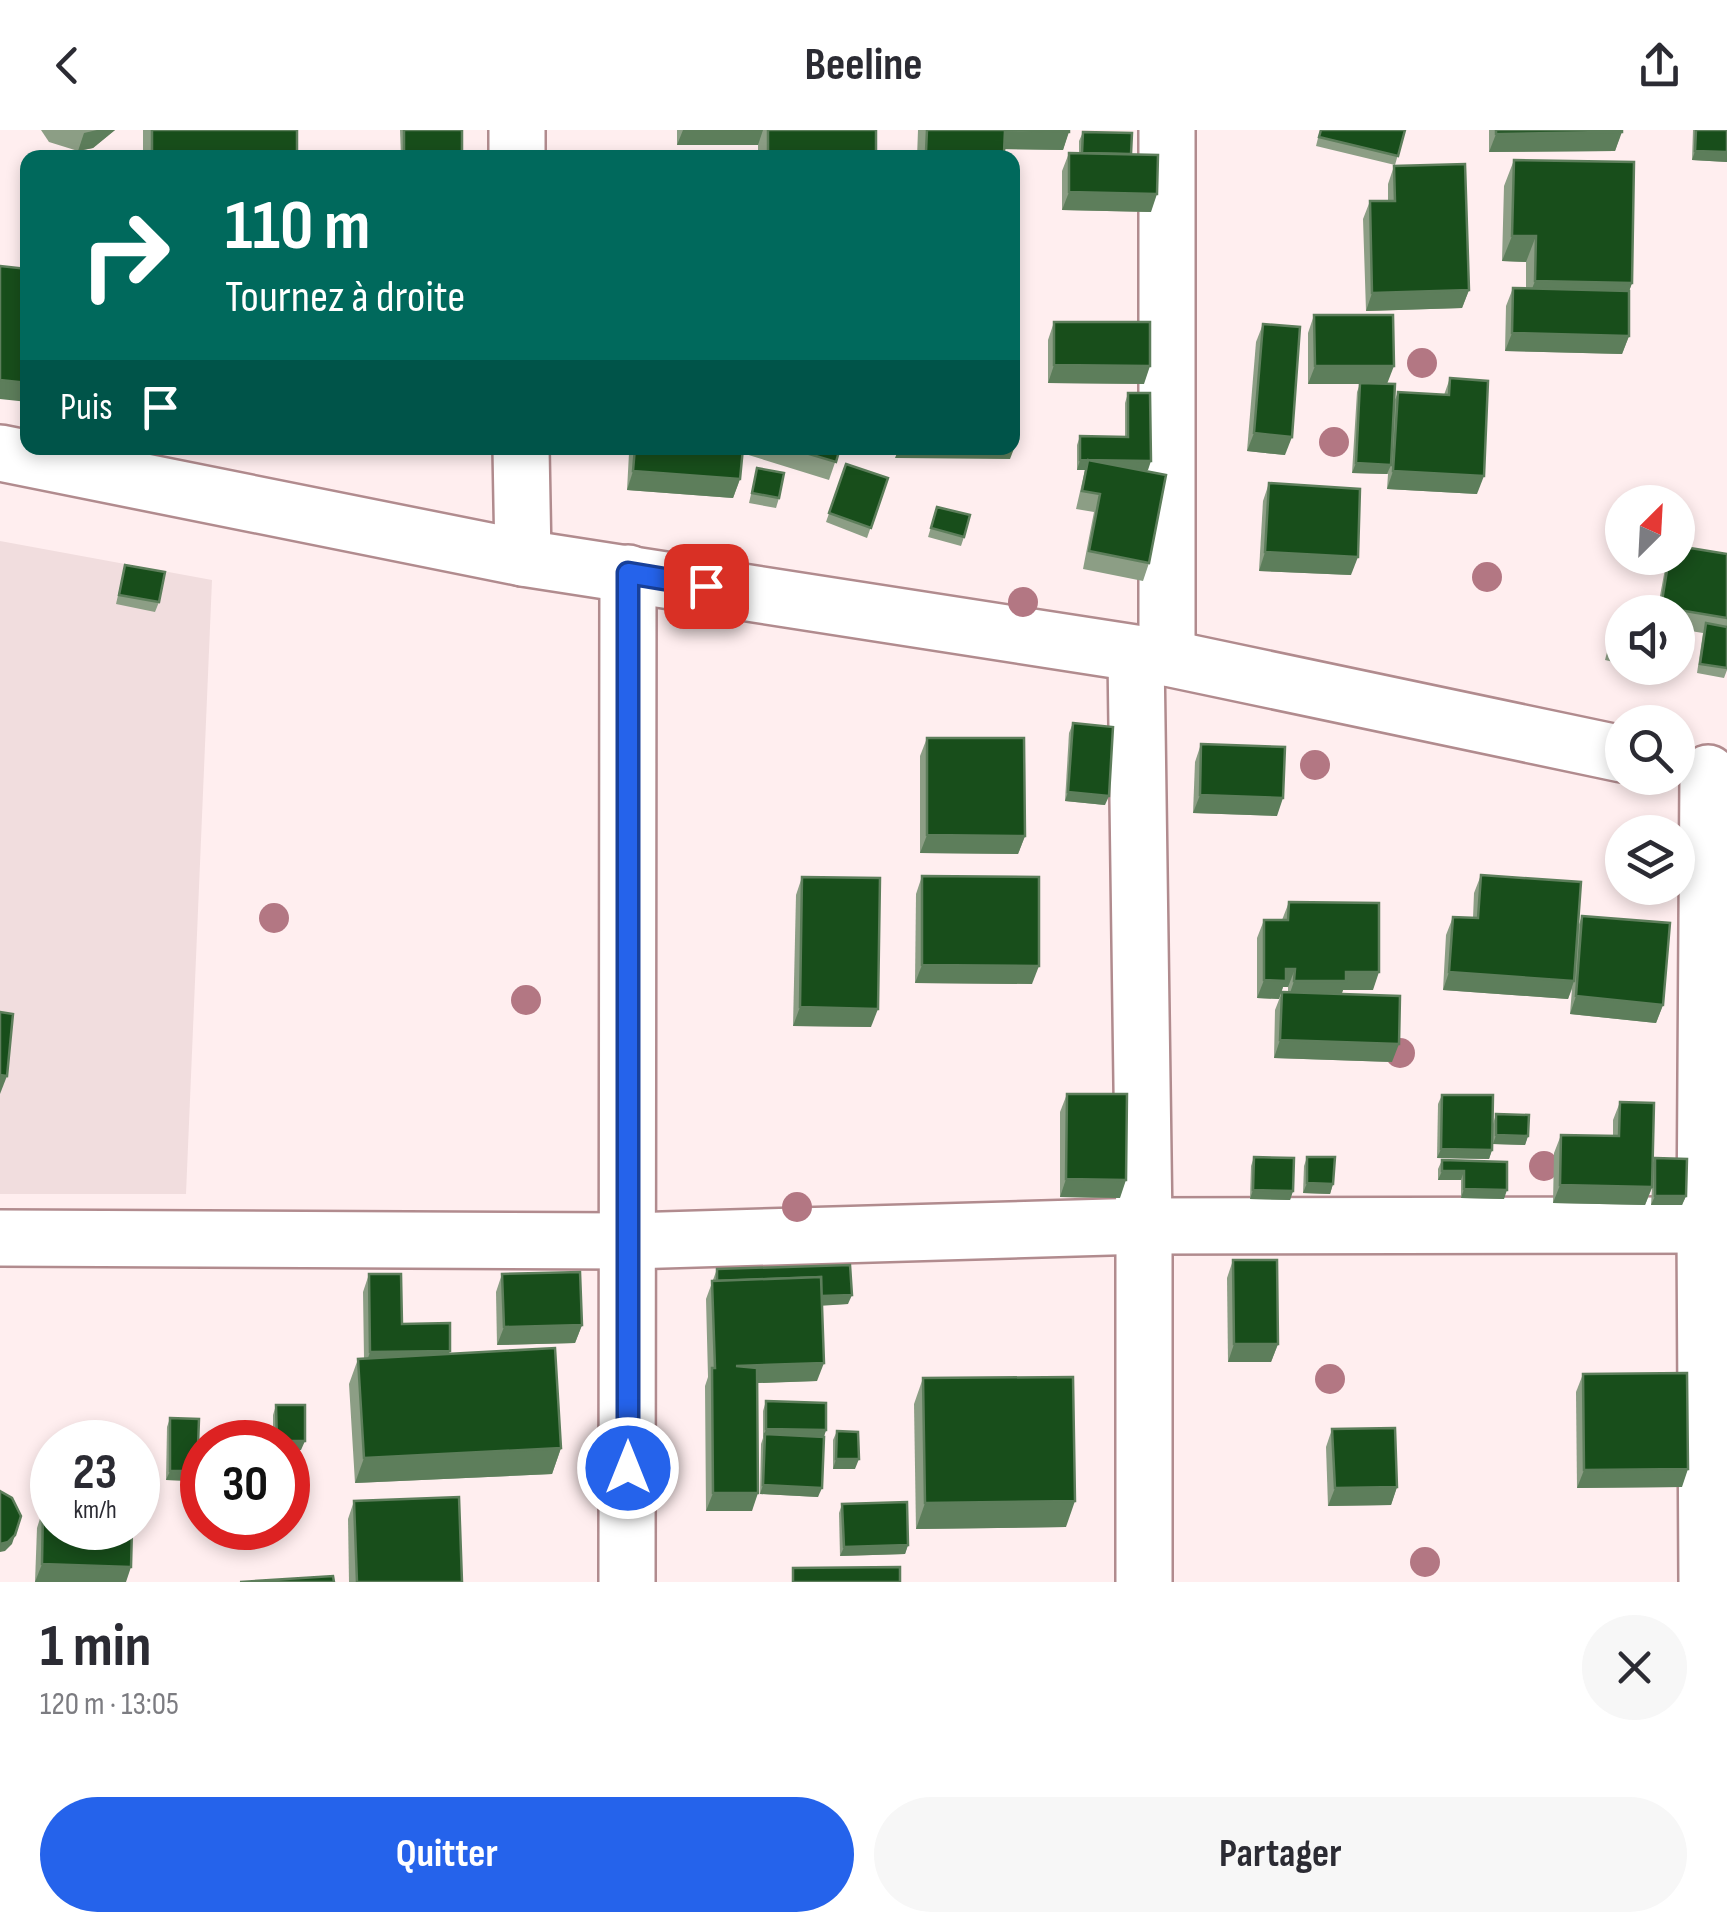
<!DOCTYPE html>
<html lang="fr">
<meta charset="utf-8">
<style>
:root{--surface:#fff;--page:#f7f7f7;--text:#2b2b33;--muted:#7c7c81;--accent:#2563eb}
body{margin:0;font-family:"Sofia Sans Condensed",sans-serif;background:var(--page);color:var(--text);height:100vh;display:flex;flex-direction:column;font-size:38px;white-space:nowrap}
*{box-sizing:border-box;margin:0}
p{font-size:32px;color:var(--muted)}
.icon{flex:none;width:55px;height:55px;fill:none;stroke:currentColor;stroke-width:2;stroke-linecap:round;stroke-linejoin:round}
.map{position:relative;height:1452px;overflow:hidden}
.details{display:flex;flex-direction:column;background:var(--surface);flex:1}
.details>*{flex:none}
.banner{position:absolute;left:20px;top:20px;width:1000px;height:305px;border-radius:20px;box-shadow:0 5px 15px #0003;background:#00695c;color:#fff;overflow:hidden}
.needle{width:65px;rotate:24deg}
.fabs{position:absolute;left:1605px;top:355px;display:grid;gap:20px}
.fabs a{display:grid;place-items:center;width:90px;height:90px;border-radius:50%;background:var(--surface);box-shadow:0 5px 15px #0003;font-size:50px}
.speed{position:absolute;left:30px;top:1290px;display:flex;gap:20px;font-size:50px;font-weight:700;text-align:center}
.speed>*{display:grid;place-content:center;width:130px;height:130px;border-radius:50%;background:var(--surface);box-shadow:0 5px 15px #0003;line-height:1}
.speed small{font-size:25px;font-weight:400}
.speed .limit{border:15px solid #d22;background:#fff;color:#111}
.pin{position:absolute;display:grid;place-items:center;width:85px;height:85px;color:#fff;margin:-42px;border-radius:20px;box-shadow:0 5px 15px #0006}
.me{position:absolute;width:110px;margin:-55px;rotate:0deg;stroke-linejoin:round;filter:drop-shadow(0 0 8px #0008)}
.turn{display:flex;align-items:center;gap:35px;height:210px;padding:0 40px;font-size:45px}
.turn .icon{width:130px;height:130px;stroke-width:2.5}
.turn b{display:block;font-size:70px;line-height:85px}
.then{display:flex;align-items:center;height:95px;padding:0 40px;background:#0003;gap:20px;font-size:38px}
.round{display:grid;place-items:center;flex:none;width:105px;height:105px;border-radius:52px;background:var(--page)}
.summary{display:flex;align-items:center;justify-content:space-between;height:170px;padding:0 40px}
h1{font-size:60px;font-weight:700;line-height:75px}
.action{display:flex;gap:20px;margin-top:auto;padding:20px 40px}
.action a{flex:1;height:115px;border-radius:60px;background:var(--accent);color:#fff;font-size:40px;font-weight:700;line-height:115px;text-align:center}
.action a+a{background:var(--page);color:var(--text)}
header{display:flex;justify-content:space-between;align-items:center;height:130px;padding:0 40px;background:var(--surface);font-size:45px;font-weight:700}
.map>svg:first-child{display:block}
.built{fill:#f1ddde}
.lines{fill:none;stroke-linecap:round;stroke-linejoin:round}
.street-casing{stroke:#b18b8e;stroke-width:60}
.street{stroke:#fff;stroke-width:55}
.tree{fill:#b37783}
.wall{fill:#8c9e85}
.shaded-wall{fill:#5d7e5b}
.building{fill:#184e1b;stroke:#5d7e5b;stroke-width:2.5}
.route-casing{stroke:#184099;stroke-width:25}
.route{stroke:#2563eb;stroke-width:18}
</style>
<header><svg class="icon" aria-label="back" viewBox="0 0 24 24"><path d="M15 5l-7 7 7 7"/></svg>Beeline<svg class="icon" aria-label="share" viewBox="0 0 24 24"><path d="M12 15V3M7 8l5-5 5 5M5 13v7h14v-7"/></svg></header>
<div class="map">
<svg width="1727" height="1452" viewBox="0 0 1727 1452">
<rect width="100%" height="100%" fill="#ffeeef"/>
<path class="built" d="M0 411 212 450 186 1064H0Z"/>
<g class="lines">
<g class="street-casing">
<g id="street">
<path d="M517 0V28"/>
<path d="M521 318 523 428"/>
<path d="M0 323 523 428 1167 528 1622 624"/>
<path d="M1136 525 1144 1096V1452"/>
<path d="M1167 528V0"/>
<path d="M0 1108 629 1111 1144 1096 1727 1095"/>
<path d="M627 1452 628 443"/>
<path d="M1707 1452 1705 1096 1708 643"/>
</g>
</g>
<use href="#street" class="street"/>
</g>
<g class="tree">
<circle cx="1422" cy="233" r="15"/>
<circle cx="1334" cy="312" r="15"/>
<circle cx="1487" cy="447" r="15"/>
<circle cx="1023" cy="472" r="15"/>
<circle cx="1315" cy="635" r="15"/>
<circle cx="274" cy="788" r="15"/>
<circle cx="526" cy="870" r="15"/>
<circle cx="1400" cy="923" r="15"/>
<circle cx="1544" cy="1036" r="15"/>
<circle cx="797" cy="1077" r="15"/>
<circle cx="1330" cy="1249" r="15"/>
<circle cx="1425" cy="1432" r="15"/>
</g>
<g class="wall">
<path d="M41 0H115L93 18 78 21 49 12Z"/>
<rect x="143" y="0" width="154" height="28"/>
<path d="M400 0H462L461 28H401Z"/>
<path d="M677 0H876V28H758V15H677Z"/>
<path d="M918 0H1069L1063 20 1005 19 1003 28H917Z"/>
<path d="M1320 0H1405L1395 35 1316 16Z"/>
<path d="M1489 0H1622L1615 21 1489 22Z"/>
<path d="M1693 0H1727V32L1692 30Z"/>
<path d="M1083 2 1131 24 1151 82 1062 80V41L1069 23H1079V11Z"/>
<path d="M1514 30 1632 153 1629 161V206L1622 224 1505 221 1506 176 1513 158 1526 159V132L1502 131 1504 56Z"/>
<path d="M1394 36 1469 160 1462 178 1366 181 1363 89 1370 71H1388V54Z"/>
<path d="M1314 185 1387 254 1394 272 1398 262 1444 265 1450 248 1477 364 1387 359 1388 344 1352 343 1357 262 1360 254H1308V203Z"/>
<path d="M1054 192 1144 254 1048 253V210Z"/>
<path d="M1263 194 1285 325 1247 321 1256 212Z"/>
<path d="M1128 263 1148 340H1140L1149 433 1143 451 1083 439 1094 382 1076 379 1085 340H1077V315L1080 306 1125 307V273Z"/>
<path d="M631 318H840L829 350 742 323 740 349 733 368 627 360 629 323Z"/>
<path d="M846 334 888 348 867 408 826 392Z"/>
<path d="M757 338 779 368 776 378 749 373Z"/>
<path d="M1269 353 1351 445 1259 441 1263 371Z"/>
<path d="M937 377 964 407 961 416 928 407Z"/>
<path d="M1727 424V540L1724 548 1697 543 1703 503 1678 499V482H1657L1667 428Z"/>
<path d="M125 435 159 472 155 482 116 474Z"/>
<path d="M1617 483 1622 484V534L1605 530Z"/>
<path d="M1641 538H1661L1660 541Z"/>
<path d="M1073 593 1105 675 1065 671 1069 603Z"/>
<path d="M927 608 1025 706 1018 724 920 723V626Z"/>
<path d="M1201 614 1277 686 1193 683 1195 632Z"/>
<path d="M1481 745 1578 797 1582 786 1663 875 1656 893 1570 884 1572 859 1568 869 1443 860 1446 805 1453 787 1473 788 1474 763Z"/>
<path d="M922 746 1032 854 915 853 916 764Z"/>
<path d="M802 747 871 897 793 896 796 765Z"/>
<path d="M1289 772 1373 860H1343L1342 864 1392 932 1274 928 1275 880 1282 862H1288V857H1283L1279 869 1257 868V808L1264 790H1282Z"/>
<path d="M1067 964 1120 1068 1060 1067V982Z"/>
<path d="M1442 965 1492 1020 1489 1029 1437 1028 1438 974Z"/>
<path d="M1620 972 1652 1035 1655 1028 1686 1066 1682 1075H1651L1652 1058 1645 1075 1553 1073 1554 1023 1561 1005 1613 1006V990Z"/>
<path d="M1496 984 1528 1006 1525 1015 1493 1014V994Z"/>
<path d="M1254 1027 1293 1061 1290 1070 1250 1069 1251 1036Z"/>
<path d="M1307 1027 1333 1054 1330 1064 1303 1063 1304 1036Z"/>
<path d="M1442 1030 1507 1032 1504 1069 1461 1068V1050H1438V1039Z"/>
<path d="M1233 1130 1278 1214 1271 1232H1228L1227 1148Z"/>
<path d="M717 1139 848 1174 822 1175 817 1251 757 1253 752 1381H706L705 1256 708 1247 706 1169Z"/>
<path d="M369 1144 402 1194 449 1224 561 1318 552 1344 355 1353 349 1254 358 1229 364 1228 363 1162Z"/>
<path d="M502 1144 582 1195 575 1213 497 1215 496 1162Z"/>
<path d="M1583 1244 1682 1357 1577 1358 1576 1262Z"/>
<path d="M923 1248 1066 1397 916 1399 914 1274Z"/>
<path d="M766 1271 826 1300 824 1307 818 1367 760 1364 761 1314 763 1308V1281Z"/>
<path d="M276 1275 301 1320H288V1312H273V1285Z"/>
<path d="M170 1288 197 1341 194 1351 166 1350 167 1297Z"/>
<path d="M1332 1299 1397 1357 1391 1375 1328 1376 1326 1317Z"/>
<path d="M837 1301 855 1339H833V1310Z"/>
<path d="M354 1371 462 1452H349L348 1389Z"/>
<path d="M842 1374 908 1415 905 1424 840 1426 839 1383Z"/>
<path d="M43 1379 126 1452H35L37 1398Z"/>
</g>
<g class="shaded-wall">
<path d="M97 0H115L93 18 78 21 84 3Z"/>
<path d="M683 0H763L758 15H677Z"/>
<path d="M1003 1 1069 2 1063 20 996 19Z"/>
<path d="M1622 2 1615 21 1489 22 1496 4Z"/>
<path d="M1695 21 1727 22V32L1692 30Z"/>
<path d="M926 22 1004 23 1003 28H924Z"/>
<path d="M462 24 461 28H403L404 25Z"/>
<path d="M1069 62 1157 64 1151 82 1062 80Z"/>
<path d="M1512 106H1536L1526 132 1502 131Z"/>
<path d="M1535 151 1632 153 1623 179 1525 177Z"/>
<path d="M1469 160 1462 178 1366 181 1372 163Z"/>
<path d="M1512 203 1629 206 1622 224 1505 221Z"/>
<path d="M1054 235 1150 236 1144 254 1048 253Z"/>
<path d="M1315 236H1394L1387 254H1308Z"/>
<path d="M0 250 28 253V272L0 269Z"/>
<path d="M1254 303 1292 307 1285 325 1247 321Z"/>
<path d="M1012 311H1017L1010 329 895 328 899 318H1012Z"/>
<path d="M1080 330H1088L1085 340H1077Z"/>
<path d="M1088 330 1151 331 1148 340H1086Z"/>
<path d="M1356 333 1391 335 1387 344 1352 343Z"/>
<path d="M633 341 740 349 733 368 627 360Z"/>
<path d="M1393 341 1484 346 1477 364 1387 359Z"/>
<path d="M1265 422 1358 427 1351 445 1259 441Z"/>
<path d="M1068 662 1109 666 1105 675 1065 671Z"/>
<path d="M1200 665 1283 668 1277 686 1193 683Z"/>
<path d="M927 705 1025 706 1018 724 920 723Z"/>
<path d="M1678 741H1687L1683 750H1678Z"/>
<path d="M922 835 1039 836 1032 854 915 853Z"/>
<path d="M1286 839H1295L1288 857H1283L1279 869 1257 868 1264 850Z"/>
<path d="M1346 842H1379L1373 860H1343L1339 869H1288L1294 851Z"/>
<path d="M1449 842 1574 851 1568 869 1443 860Z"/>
<path d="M1576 866 1663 875 1656 893 1570 884Z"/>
<path d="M800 877 878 879 871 897 793 896Z"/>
<path d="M1280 910 1399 914 1392 932 1274 928Z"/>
<path d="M0 945 7 946 0 964Z"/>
<path d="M1496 1005 1528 1006 1525 1015 1493 1014Z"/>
<path d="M1441 1019 1492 1020 1489 1029 1437 1028Z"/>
<path d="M1442 1041H1464L1461 1050H1438Z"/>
<path d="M1066 1049 1126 1050 1120 1068 1060 1067Z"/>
<path d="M1307 1053 1333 1054 1330 1064 1303 1063Z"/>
<path d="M1560 1055 1652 1057 1645 1075 1553 1073Z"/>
<path d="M1464 1059 1507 1060 1504 1069 1461 1068Z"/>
<path d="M1253 1060 1293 1061 1290 1070 1250 1069Z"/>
<path d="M1655 1066H1686L1682 1075H1651Z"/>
<path d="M852 1165 848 1174 818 1176 821 1166Z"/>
<path d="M582 1195 575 1213 497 1215 504 1197Z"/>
<path d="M1234 1214H1278L1271 1232H1228Z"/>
<path d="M450 1221 443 1239 364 1240 370 1222Z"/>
<path d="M824 1233 817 1251 729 1254 736 1236Z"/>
<path d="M766 1299 826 1300 823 1309 765 1304 763 1308Z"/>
<path d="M277 1311H305L301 1320H288V1312H276Z"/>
<path d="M561 1318 552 1344 355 1353 364 1328Z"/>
<path d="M836 1329H859L855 1339H833Z"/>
<path d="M1688 1339 1682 1357 1577 1358 1584 1340Z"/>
<path d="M170 1341H197L194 1351 166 1350Z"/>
<path d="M763 1355 822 1358 818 1367 760 1364Z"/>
<path d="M1397 1357 1391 1375 1328 1376 1335 1358Z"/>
<path d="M713 1363H758L752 1381H706Z"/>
<path d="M1075 1371 1066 1397 916 1399 925 1373Z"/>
<path d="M15 1405 12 1414 5 1421 0 1422V1414Z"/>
<path d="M908 1415 905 1424 840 1426 844 1417Z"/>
<path d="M42 1434 131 1437 126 1452H35Z"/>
</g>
<g class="building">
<rect x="152" y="0" width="145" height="28"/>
<path d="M404 0H462V24L404 25Z"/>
<rect x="768" y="0" width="108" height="28"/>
<path d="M927 0H1005L1004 23 926 22Z"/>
<path d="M1005 0H1069V2Z"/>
<path d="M1321 0H1405L1398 26 1319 7Z"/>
<path d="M1496 0H1622V2L1496 4Z"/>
<path d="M1696 0H1727V22L1695 21Z"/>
<path d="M1083 2 1132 3 1131 24 1082 23Z"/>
<path d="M1069 23 1158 25 1157 64 1069 62Z"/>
<path d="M1514 30 1634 32 1632 153 1535 151 1536 106H1512Z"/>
<path d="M1465 34 1469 160 1372 163 1370 71H1395L1394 36Z"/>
<path d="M0 136 28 139V253L0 250Z"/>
<path d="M1513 158 1629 161V206L1512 203Z"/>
<path d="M1314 185H1393L1394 236H1315Z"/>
<path d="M1054 192H1150V236L1054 235Z"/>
<path d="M1263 194 1300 197 1292 307 1254 303Z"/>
<path d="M1012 208H1016L1017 311H1012Z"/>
<path d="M1450 248 1488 251 1484 346 1393 341 1398 262 1449 265Z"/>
<path d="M1360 253 1395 254 1391 335 1356 333Z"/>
<path d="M1128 263H1150L1151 331 1080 330V306L1128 307Z"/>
<path d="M635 318H743L740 349 633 341Z"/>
<path d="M789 318H840L836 332Z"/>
<path d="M1088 330 1166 345 1149 433 1089 421 1100 364 1082 361Z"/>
<path d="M846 334 888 348 871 398 829 383Z"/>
<path d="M757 338 784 343 779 368 752 363Z"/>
<path d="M1269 353 1360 359 1358 427 1265 422Z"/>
<path d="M937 377 970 385 964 407 931 398Z"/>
<path d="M1678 416 1727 424V488L1661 477 1669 428H1678Z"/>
<path d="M125 435 165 442 159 472 119 465Z"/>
<path d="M1617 483 1622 484V524L1609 521Z"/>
<path d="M1706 493 1727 497V538L1700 534Z"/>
<path d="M1073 593 1113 597 1109 666 1068 662Z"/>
<path d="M927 608H1024L1025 706 927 705Z"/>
<path d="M1201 614 1285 617 1283 668 1200 665Z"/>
<path d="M1678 716 1687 717V741H1678Z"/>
<path d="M1481 745 1581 752 1574 851 1449 842 1453 787 1478 788Z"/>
<path d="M922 746 1039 747V836L922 835Z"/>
<path d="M802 747 880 748 878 879 800 877Z"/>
<path d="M1289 772 1379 773V842H1346V851H1294L1295 839H1286V851L1264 850V790H1288Z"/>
<path d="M1582 786 1670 793 1663 875 1576 866Z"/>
<path d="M1282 862 1400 866 1399 914 1280 910Z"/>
<path d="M0 882 13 884 7 946 0 945Z"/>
<path d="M1067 964H1127L1126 1050 1066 1049Z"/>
<path d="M1442 965H1493L1492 1020 1441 1019Z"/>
<path d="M1620 972 1654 973 1652 1057 1560 1055 1561 1005 1619 1006Z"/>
<path d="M1496 984 1529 985 1528 1006 1496 1005Z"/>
<path d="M1254 1027 1294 1028 1293 1061 1253 1060Z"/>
<path d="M1307 1027H1335L1333 1054 1307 1053Z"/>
<path d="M1655 1028 1687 1029 1686 1066H1655Z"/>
<path d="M1442 1030 1507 1032V1060L1464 1059V1041H1442Z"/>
<path d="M1233 1130H1277L1278 1214H1234Z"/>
<path d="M850 1135 852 1165 821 1166V1147L717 1151V1139Z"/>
<path d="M580 1142 582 1195 504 1197 502 1144Z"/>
<path d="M369 1144H401L402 1194 450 1193V1221L370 1222Z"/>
<path d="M821 1147 824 1233 736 1236 757 1238 758 1363H713L712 1238H715L712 1151Z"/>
<path d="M555 1218 561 1318 364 1328 358 1229Z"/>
<path d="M1687 1243 1688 1339 1584 1340 1583 1244Z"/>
<path d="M1073 1247 1075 1371 925 1373 923 1248Z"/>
<path d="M766 1271 826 1273V1300L766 1299Z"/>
<path d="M276 1275H305V1311H277Z"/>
<path d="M170 1288 199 1289 197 1341H170Z"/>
<path d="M1395 1298 1397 1357 1335 1358 1332 1299Z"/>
<path d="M837 1301 858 1302 859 1329H836Z"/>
<path d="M765 1304 824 1307 822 1358 763 1355Z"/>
<path d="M0 1361 12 1368 21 1386 15 1405 8 1412 0 1414Z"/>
<path d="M459 1367 462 1452H357L354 1371Z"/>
<path d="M907 1372 908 1415 844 1417 842 1374Z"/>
<path d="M43 1379 52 1380V1398H132L131 1437 42 1434Z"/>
<path d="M900 1437V1452H793V1438Z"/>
<path d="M333 1446 334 1452H240Z"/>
</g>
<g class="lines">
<g class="route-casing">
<path id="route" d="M628 1338V443L706 456"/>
</g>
<use href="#route" class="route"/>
</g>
</svg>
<div class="fabs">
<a><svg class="needle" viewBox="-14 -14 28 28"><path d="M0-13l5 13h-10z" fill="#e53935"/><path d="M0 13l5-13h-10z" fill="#7c7c81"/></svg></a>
<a><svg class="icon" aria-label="sound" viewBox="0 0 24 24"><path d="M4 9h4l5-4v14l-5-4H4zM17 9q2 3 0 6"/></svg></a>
<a><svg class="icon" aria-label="search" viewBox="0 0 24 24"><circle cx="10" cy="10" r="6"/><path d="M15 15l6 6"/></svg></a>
<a><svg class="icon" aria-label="layers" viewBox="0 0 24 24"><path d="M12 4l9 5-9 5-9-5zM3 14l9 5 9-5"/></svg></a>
</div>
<div class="speed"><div>23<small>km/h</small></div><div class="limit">30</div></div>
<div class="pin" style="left:706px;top:456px;background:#d93025"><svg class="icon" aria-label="arrive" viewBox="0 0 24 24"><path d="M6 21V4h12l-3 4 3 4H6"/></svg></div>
<svg class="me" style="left:628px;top:1338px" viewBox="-20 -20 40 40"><circle r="17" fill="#2563eb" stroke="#fff" stroke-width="3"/><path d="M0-11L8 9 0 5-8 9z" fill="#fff"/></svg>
<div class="banner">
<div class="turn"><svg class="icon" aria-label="right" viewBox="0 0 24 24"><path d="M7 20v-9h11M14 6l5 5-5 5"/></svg><div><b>110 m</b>Tournez à droite</div></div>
<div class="then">Puis<svg class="icon" aria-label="arrive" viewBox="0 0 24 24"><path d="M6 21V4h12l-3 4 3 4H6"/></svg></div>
</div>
</div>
<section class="details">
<div class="summary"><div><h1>1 min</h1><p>120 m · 13:05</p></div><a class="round"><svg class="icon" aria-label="close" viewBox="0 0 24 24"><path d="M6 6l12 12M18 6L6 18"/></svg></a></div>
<div class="action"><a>Quitter</a><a>Partager</a></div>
</section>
